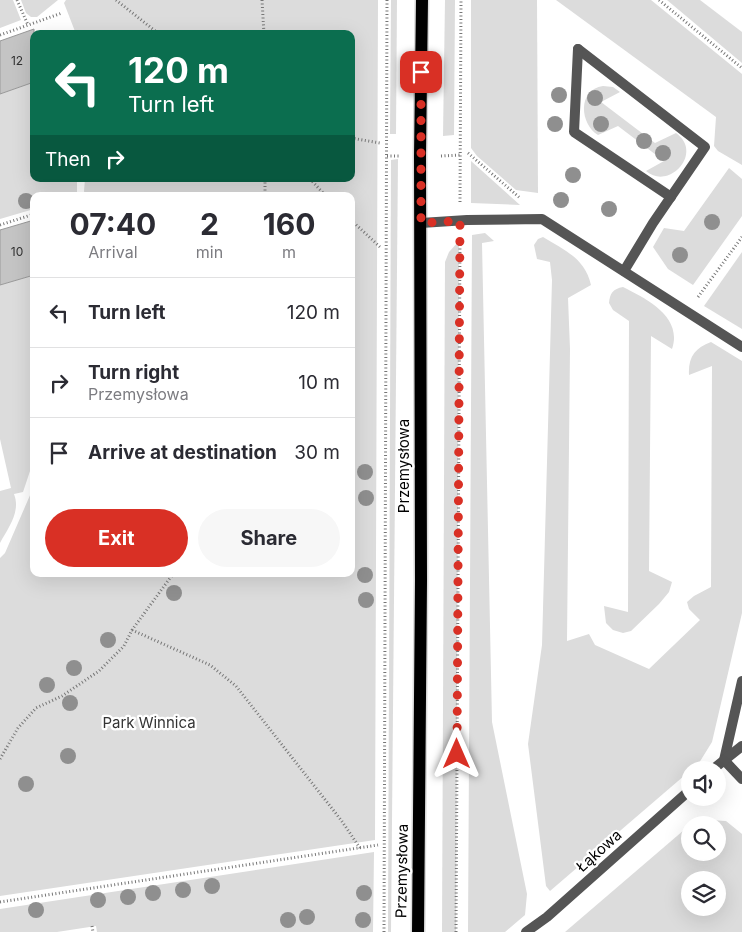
<!DOCTYPE html>
<meta charset="utf-8">
<style>
:root{--surface:#fff;--page:#f7f7f7;--text:#2b2b33;--muted:#7c7c81;--line:#e1e1e2;--accent:#d93025}
body{margin:0;font-family:Inter,sans-serif;background:var(--page);color:var(--text);height:100vh;display:flex;flex-direction:column;font-size:19px;white-space:nowrap}
*{box-sizing:border-box;margin:0}
p{font-size:16px;color:var(--muted)}
.icon{flex:none;width:28px;height:28px;fill:none;stroke:currentColor;stroke-width:2;stroke-linecap:round;stroke-linejoin:round}
.map{position:relative;flex:1;overflow:hidden}
.details{position:absolute;left:30px;top:192px;width:325px;height:385px;display:flex;flex-direction:column;background:var(--surface);border-radius:10px;box-shadow:0 5px 20px #0002}
.details>*{flex:none}
.top-card{position:absolute;left:30px;top:30px;width:325px;height:152px;border-radius:10px;box-shadow:0 5px 20px #0002;background:#0b6e4f;color:#fff;overflow:hidden}
.controls{position:absolute;left:681px;top:761px;display:grid;gap:10px}
.controls a{display:grid;place-items:center;width:45px;height:45px;border-radius:50%;background:var(--surface);box-shadow:0 5px 20px #0002;font-size:25px}
.pin{position:absolute;display:grid;place-items:center;width:42px;height:42px;color:#fff;margin:-21px;border-radius:10px;box-shadow:0 2px 8px #0006}
.me{position:absolute;width:55px;margin:-28px;rotate:0deg;stroke-linejoin:round;filter:drop-shadow(0 0 4px #0008)}
.turn{display:flex;align-items:center;gap:18px;height:105px;padding:0 15px;font-size:22px}
.turn .icon{width:65px;height:65px;stroke-width:2.5}
.turn b{display:block;font-size:35px;line-height:42px}
.then{display:flex;align-items:center;height:48px;padding:0 15px;background:#0003;gap:10px;font-size:19px}
.eta{display:flex;justify-content:space-evenly;align-items:center;height:85px;text-align:center}
.eta b{font-size:30px;font-weight:700;line-height:35px}
.primary-button{display:flex;gap:10px;margin-top:auto;padding:10px 15px}
.primary-button a{flex:1;height:58px;border-radius:30px;background:var(--accent);color:#fff;font-size:20px;font-weight:700;line-height:58px;text-align:center}
.primary-button a+a{background:var(--page);color:var(--text)}
ul{padding:0;list-style:none}
li{display:flex;align-items:center;gap:15px;height:70px;padding:0 15px;border-top:1px solid var(--line)}
li div{flex:1}
li b{display:block;font-size:19px}
li em{font-style:normal}
.map>svg:first-child{display:block}
.green{fill:#dcdcdc;fill-rule:evenodd}
.building{fill:#c4c4c4;stroke:#999}
.lines{fill:none;stroke-linecap:round;stroke-linejoin:round}
.primary-casing{stroke:#dbdbdb;stroke-width:15}
.path{stroke:#777;stroke-width:3;stroke-dasharray:1 2.5;stroke-linecap:butt}
.service{stroke:#555;stroke-width:10}
.primary{stroke:#000;stroke-width:12}
.tree{fill:#8f8f8f}
.route{stroke:#d93025;stroke-width:9;stroke-dasharray:0 16.2}
.labels{text-anchor:middle;stroke-width:4.5;stroke-linejoin:round;paint-order:stroke}
.number-label{font-size:12px;fill:#313131}
.street-label{font-size:15px;fill:#000;stroke:#fff}
.park-label{font-size:15px;fill:#333;stroke:#fff}
</style>
<div class="map">
<svg width="742" height="932" viewBox="0 0 742 932">
<rect width="100%" height="100%" fill="#fff"/>
<g class="green">
<path d="M0 0H13L21 20 0 28Z"/>
<path d="M21 0H58L37 17H31L26 13Z"/>
<path d="M66 0H378L375 840 0 896V558L5 553 34 486V574H351V196H85L84 191 85 179H351V34H76L64 3Z"/>
<path d="M391 0H397L396 134H390Z"/>
<path d="M445 0H455L454 135 443 136Z"/>
<path d="M471 0H537L538 193 516 190 477 156 471 148Z"/>
<path d="M556 0H651L742 74V165L718 151 714 146 716 117Z"/>
<path d="M667 0H700L742 32V63Z"/>
<path d="M34 82V179H77V196H34V209L0 219V94Z"/>
<path d="M603 86 613 87 620 92 601 102 655 143 676 133C704 153 669 191 646 171L664 161 618 126 598 135C580 124 577 90 603 86Z"/>
<path d="M398 159 391 932H388L391 160Z"/>
<path d="M471 161 520 205 471 203Z"/>
<path d="M729 168 742 179V216L693 285 668 269 653 247 664 228 684 231Z"/>
<path d="M485 233 494 241 482 243 492 722 527 894 525 915 505 932H468L472 235Z"/>
<path d="M543 237C564 250 585 258 591 285L568 298 570 349 567 641 589 634 595 645 649 669 700 620 689 609 687 602 694 596 711 587 712 366 689 375C688 357 695 348 711 342L742 361V613L712 742 699 763 550 891 546 886 528 744 542 645 552 280 550 262 537 259 534 245 538 239Z"/>
<path d="M459 241 456 932H442L445 262 449 252Z"/>
<path d="M742 252V329L704 306Z"/>
<path d="M34 275V459L23 492 14 494C21 512 8 528 0 543V491L11 488 0 439V285Z"/>
<path d="M623 287C647 299 683 317 672 349L651 336 649 571 672 582 669 592 659 604 631 631 623 633 613 630 606 623 604 606 628 612 629 321 613 310 609 303C610 293 613 289 623 287Z"/>
<path d="M710 820 726 821 742 834V932H565L691 824ZM690 825H718V852H690ZM690 880H718V908H690Z"/>
<path d="M374 852 373 932H97L96 926 57 932H0V909Z"/>
</g>
<g class="building">
<path d="M34 29V82L0 94V41Z"/>
<path d="M34 220V275L0 285V230Z"/>
</g>
<g class="lines">
<g class="primary-casing">
<path id="primary" d="M418 932 421 581 420 156 422 0"/>
</g>
<g class="path">
<path d="M17 0 28 25"/>
<path d="M116 0 159 34"/>
<path d="M262 0 264 34"/>
<path d="M659 0 742 68"/>
<path d="M0 35 62 13"/>
<path d="M351 138 380 143"/>
<path d="M468 153 520 198"/>
<path d="M387 156H400"/>
<path d="M441 156 460 155"/>
<path d="M265 179V196"/>
<path d="M310 179 326 196"/>
<path d="M460 202 461 0"/>
<path d="M351 220 380 247"/>
<path d="M0 225 34 214"/>
<path d="M698 297 742 237"/>
<path d="M132 630 210 665 236 686 341 820 360 848"/>
<path d="M0 759 18 728 36 708 62 696 99 671 124 646 132 630 173 574"/>
<path d="M0 902 378 845"/>
<path d="M92 926 93 932"/>
<path d="M384 932 387 0"/>
<path d="M456 932 460 241"/>
</g>
<g class="service">
<path d="M578 49 705 147 653 223 624 271"/>
<path d="M578 49 574 132 671 197"/>
<path d="M421 223 467 220 542 219 742 347"/>
<path d="M742 681 724 760 742 779"/>
<path d="M712 770 742 746"/>
<path d="M526 932 547 917 690 790"/>
</g>
<use href="#primary" class="primary"/>
</g>
<g class="tree">
<circle cx="559" cy="95" r="8"/>
<circle cx="595" cy="98" r="8"/>
<circle cx="555" cy="124" r="8"/>
<circle cx="601" cy="124" r="8"/>
<circle cx="644" cy="141" r="8"/>
<circle cx="663" cy="153" r="8"/>
<circle cx="573" cy="175" r="8"/>
<circle cx="561" cy="200" r="8"/>
<circle cx="26" cy="201" r="8"/>
<circle cx="609" cy="209" r="8"/>
<circle cx="712" cy="222" r="8"/>
<circle cx="680" cy="255" r="8"/>
<circle cx="365" cy="472" r="8"/>
<circle cx="366" cy="498" r="8"/>
<circle cx="365" cy="575" r="8"/>
<circle cx="174" cy="593" r="8"/>
<circle cx="366" cy="600" r="8"/>
<circle cx="108" cy="640" r="8"/>
<circle cx="74" cy="668" r="8"/>
<circle cx="47" cy="685" r="8"/>
<circle cx="70" cy="703" r="8"/>
<circle cx="68" cy="756" r="8"/>
<circle cx="26" cy="784" r="8"/>
<circle cx="212" cy="886" r="8"/>
<circle cx="183" cy="890" r="8"/>
<circle cx="153" cy="893" r="8"/>
<circle cx="364" cy="893" r="8"/>
<circle cx="128" cy="897" r="8"/>
<circle cx="98" cy="900" r="8"/>
<circle cx="36" cy="910" r="8"/>
<circle cx="307" cy="917" r="8"/>
<circle cx="288" cy="920" r="8"/>
<circle cx="363" cy="920" r="8"/>
</g>
<g class="lines">
<path class="route" d="M421 72V223L460 221 457 754"/>
</g>
<g class="labels">
<g class="number-label">
<text x="17" y="65">12</text>
<text x="17" y="256">10</text>
</g>
<g class="street-label">
<text transform="translate(404 466) rotate(-90)" y="5">Przemysłowa</text>
<text transform="translate(599 851) rotate(-42)" y="5">Łąkowa</text>
<text transform="translate(402 871) rotate(-89)" y="5">Przemysłowa</text>
</g>
<g class="park-label">
<text x="149" y="728">Park Winnica</text>
</g>
</g>
</svg>
<div class="controls">
<a><svg class="icon" aria-label="sound" viewBox="0 0 24 24"><path d="M4 9h4l5-4v14l-5-4H4zM17 9q2 3 0 6"/></svg></a>
<a><svg class="icon" aria-label="search" viewBox="0 0 24 24"><circle cx="10" cy="10" r="6"/><path d="M15 15l6 6"/></svg></a>
<a><svg class="icon" aria-label="layers" viewBox="0 0 24 24"><path d="M12 4l9 5-9 5-9-5zM3 14l9 5 9-5"/></svg></a>
</div>
<div class="pin" style="left:421px;top:72px;background:#d93025"><svg class="icon" aria-label="arrive" viewBox="0 0 24 24"><path d="M6 21V4h12l-3 4 3 4H6"/></svg></div>
<svg class="me" style="left:457px;top:754px" viewBox="-20 -20 40 40"><path d="M0-17L14 15 0 8-14 15z" fill="#d93025" stroke="#fff" stroke-width="4"/></svg>
<div class="top-card">
<div class="turn"><svg class="icon" aria-label="left" viewBox="0 0 24 24"><path d="M17 20v-9H6M10 6l-5 5 5 5"/></svg><div><b>120 m</b>Turn left</div></div>
<div class="then">Then<svg class="icon" aria-label="right" viewBox="0 0 24 24"><path d="M7 20v-9h11M14 6l5 5-5 5"/></svg></div>
</div>
<section class="details">
<div class="eta">
<div><b>07:40</b><p>Arrival</p></div>
<div><b>2</b><p>min</p></div>
<div><b>160</b><p>m</p></div>
</div>
<ul>
<li><svg class="icon" aria-label="left" viewBox="0 0 24 24"><path d="M17 20v-9H6M10 6l-5 5 5 5"/></svg><div><b>Turn left</b></div><em>120 m</em></li>
<li><svg class="icon" aria-label="right" viewBox="0 0 24 24"><path d="M7 20v-9h11M14 6l5 5-5 5"/></svg><div><b>Turn right</b><p>Przemysłowa</p></div><em>10 m</em></li>
<li><svg class="icon" aria-label="arrive" viewBox="0 0 24 24"><path d="M6 21V4h12l-3 4 3 4H6"/></svg><div><b>Arrive at destination</b></div><em>30 m</em></li>
</ul>
<div class="primary-button"><a>Exit</a><a>Share</a></div>
</section>
</div>
